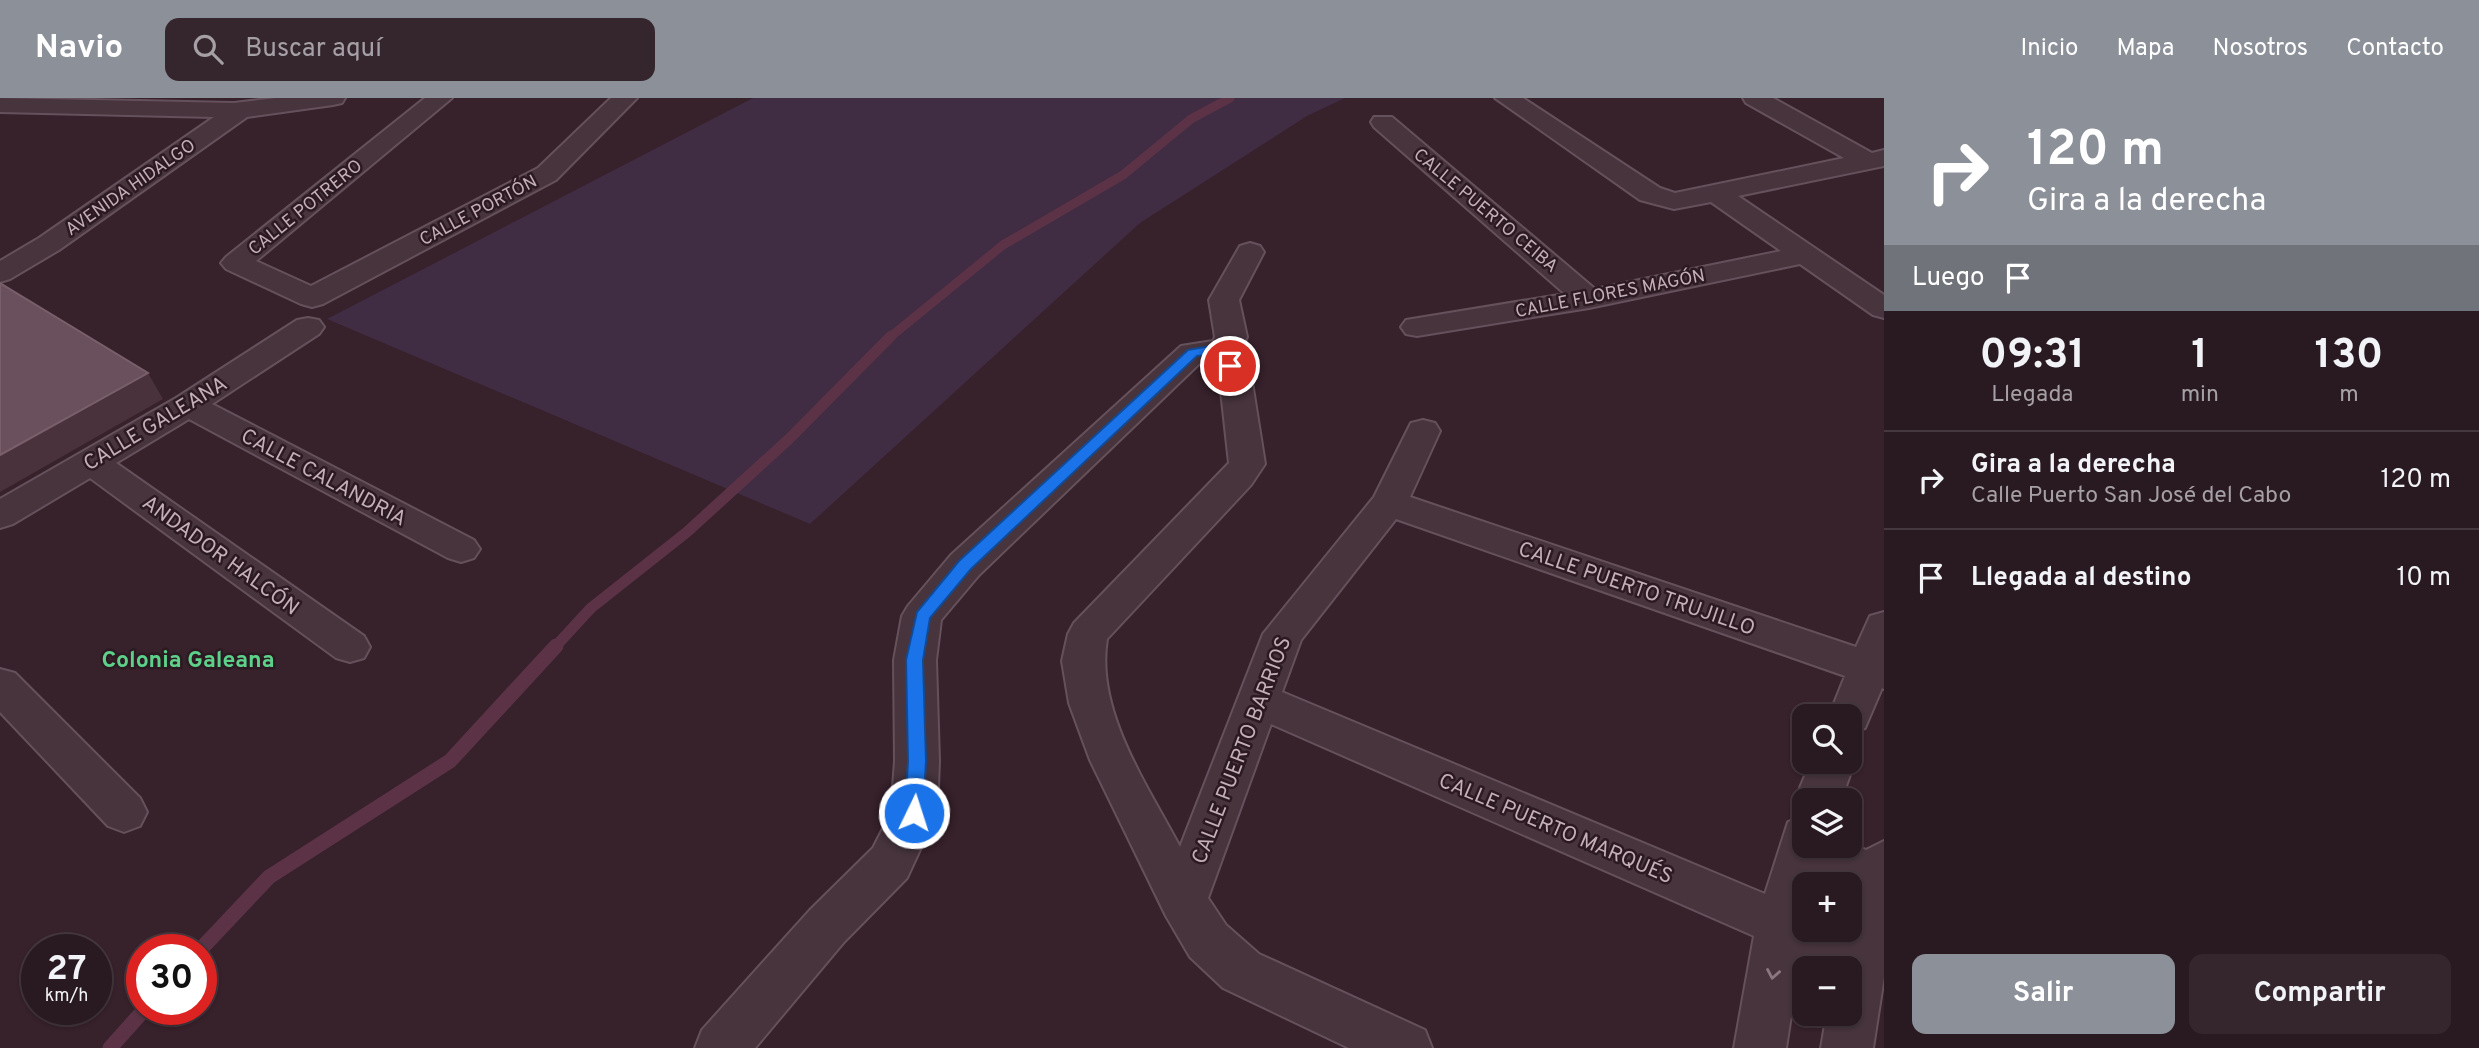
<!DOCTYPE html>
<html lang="es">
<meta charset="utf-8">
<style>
:root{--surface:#291920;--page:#35262d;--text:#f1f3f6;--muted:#a5a0a5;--line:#45383e;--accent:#8c9099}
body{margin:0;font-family:Overpass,sans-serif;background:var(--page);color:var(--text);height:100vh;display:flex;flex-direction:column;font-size:26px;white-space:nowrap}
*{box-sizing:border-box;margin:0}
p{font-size:23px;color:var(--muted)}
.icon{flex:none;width:38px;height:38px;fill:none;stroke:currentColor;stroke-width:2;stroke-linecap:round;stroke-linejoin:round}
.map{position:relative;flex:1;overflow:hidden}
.details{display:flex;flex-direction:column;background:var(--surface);width:595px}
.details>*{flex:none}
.top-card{background:#8c9099;color:#fff;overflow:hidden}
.controls{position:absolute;left:1792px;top:606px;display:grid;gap:14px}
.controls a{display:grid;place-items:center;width:70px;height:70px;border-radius:14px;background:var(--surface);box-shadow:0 2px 5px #0004,0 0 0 2px var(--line);font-size:35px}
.speed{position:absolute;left:21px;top:836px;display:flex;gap:14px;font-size:35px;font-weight:700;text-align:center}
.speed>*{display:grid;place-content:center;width:91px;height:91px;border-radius:50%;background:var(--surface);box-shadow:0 2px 5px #0004,0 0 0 2px var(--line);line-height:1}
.speed small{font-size:18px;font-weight:400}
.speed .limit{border:10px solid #d22;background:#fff;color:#111}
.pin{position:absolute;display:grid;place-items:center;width:60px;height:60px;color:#fff;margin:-30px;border:4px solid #fff;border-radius:50%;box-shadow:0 2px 7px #0007}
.me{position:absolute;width:77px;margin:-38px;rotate:4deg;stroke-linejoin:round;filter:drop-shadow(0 0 5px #0008)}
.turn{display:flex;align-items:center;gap:24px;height:147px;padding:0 28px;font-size:32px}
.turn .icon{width:91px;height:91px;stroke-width:2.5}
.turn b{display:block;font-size:49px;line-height:60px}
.then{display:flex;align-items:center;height:66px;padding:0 28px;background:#0003;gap:14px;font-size:26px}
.eta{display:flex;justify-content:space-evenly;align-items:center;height:119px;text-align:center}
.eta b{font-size:42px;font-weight:700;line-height:49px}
.action{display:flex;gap:14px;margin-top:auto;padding:14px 28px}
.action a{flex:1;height:80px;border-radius:14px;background:var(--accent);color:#fff;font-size:28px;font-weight:700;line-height:80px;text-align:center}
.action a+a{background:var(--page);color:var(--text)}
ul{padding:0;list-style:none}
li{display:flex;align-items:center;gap:21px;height:98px;padding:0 28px;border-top:2px solid var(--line)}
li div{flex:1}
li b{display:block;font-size:26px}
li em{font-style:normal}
header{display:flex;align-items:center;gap:42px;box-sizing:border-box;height:98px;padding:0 35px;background:var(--accent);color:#fff}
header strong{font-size:33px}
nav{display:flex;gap:38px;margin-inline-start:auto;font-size:24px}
.search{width:490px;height:63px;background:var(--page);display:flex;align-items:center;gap:18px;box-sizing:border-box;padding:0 24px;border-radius:14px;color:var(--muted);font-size:26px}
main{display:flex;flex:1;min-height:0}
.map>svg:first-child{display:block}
.green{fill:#402c43}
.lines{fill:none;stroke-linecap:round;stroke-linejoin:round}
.stream-far2{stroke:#5c3346;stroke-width:9}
.stream-far1{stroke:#5c3346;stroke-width:11}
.stream{stroke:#5c3346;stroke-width:15}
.minor-casing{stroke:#65515b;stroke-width:4}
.minor{fill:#47343d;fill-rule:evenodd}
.shaded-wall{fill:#4a323d}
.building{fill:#6a505c;stroke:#785f6a;stroke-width:2}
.oneway{stroke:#8c7781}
.route{fill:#1a73e8;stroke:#114b97;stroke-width:2}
.labels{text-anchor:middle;stroke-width:5;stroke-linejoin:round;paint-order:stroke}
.far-street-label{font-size:18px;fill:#c4aeb8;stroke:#2c1a22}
.street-label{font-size:21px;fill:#c4aeb8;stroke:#2c1a22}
.neighbourhood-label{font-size:23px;font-weight:bold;fill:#5dd08a;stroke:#2c1a22}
</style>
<header>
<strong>Navio</strong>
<div class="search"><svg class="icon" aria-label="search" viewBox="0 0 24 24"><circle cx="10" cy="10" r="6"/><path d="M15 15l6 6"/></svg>Buscar aquí</div>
<nav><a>Inicio</a><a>Mapa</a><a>Nosotros</a><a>Contacto</a></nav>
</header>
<main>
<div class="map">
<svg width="1884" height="950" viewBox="0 0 1884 950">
<rect width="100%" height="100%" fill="#37212b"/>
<path class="green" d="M753 0H1345L1307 18 1140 125 810 426 327 221Z"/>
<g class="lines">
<path class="stream-far2" d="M889 240 1003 147 1123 77 1191 21 1230 0"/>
<path class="stream-far1" d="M555 549 591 510 687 434 789 341 891 238"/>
<g class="stream">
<path d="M200 852 269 779 450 663 556 548"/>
<path d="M110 950 144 912"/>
</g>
<g class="minor-casing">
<g id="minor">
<path d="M0 0 234 5 276 0H345L342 5 333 7 247 19 59 152 10 181 0 184V163L39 140 214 19 0 14Z"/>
<path d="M425 0H452L256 163 311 188 538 70 611 0H637L556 82 323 206 312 209 301 206 226 171 221 165 226 159Z"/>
<path d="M1495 0H1523L1660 90 1675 95 1844 60 1746 5 1743 0H1773L1872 55 1884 52V68L1738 98 1884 197V220L1873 217 1800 166 1589 210 1417 238 1406 236 1401 229 1406 222 1565 196 1374 29 1371 24 1374 19H1392L1595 191 1781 153 1711 104 1674 111 1640 102Z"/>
<path d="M1250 145 1260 148 1264 154 1239 202 1247 239 1238 256 1252 284 1265 366 1251 387 1107 541C1095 613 1148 688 1180 749L1263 536 1374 399 1411 325 1423 322 1435 325 1440 333 1410 399 1856 549 1870 518 1884 514V591L1882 590 1865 630 1850 635V618H1829L1845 578 1396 421 1301 542 1282 594 1765 796 1788 724 1804 718V747L1850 745 1866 752 1884 743V879L1873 950H1821L1827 915H1850V870H1805L1799 866 1786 950H1734L1754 838 1271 626 1208 800 1226 827 1259 856 1425 932 1432 950H1349L1223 890 1190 859 1166 818 1090 662 1069 605 1062 563 1068 536 1074 525 1229 365 1220 284 1208 262 1202 263 979 477 941 522 936 562 939 663 937 715 907 780 844 844 755 950H695L702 932 810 812 873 750 891 715 895 663 894 562 902 518 908 508 951 457 1181 248 1213 243 1215 239 1209 202 1240 148ZM1818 775 1840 786H1850L1854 792 1850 831H1845L1843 839 1831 831H1804V786H1815Z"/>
<path d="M308 220 319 222 324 229 319 236 212 306 474 442 480 451 474 460 461 464 448 460 189 321 116 365 364 538 370 549 364 560 350 564 336 560 90 380 13 426 0 430V401L176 300 297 222Z"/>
<path d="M0 571 15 575 140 700 147 714 140 728 124 734 108 728 0 614Z"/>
<path d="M1850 652 1855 663 1841 702H1804L1802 716 1795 702 1811 663H1850Z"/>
</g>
</g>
<use href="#minor" class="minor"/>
</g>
<path class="shaded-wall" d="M148 275 163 301 0 394V357Z"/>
<path class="building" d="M0 185 148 275 0 357Z"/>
<defs><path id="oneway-chevron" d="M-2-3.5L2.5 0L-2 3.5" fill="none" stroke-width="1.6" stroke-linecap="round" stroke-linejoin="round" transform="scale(1.75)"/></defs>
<use class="oneway" href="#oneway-chevron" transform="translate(1773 876) rotate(100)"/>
<path class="route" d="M1210 248 1226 253 1237 268 1235 271H1225C1216 258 1212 256 1197 258L971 471 930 520 923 562 926 663 923 715 921 721H907L905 715 908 663 906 562 917 514 959 463 1188 252Z"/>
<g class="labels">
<g class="far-street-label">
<text transform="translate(130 89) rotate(-35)" y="6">AVENIDA HIDALGO</text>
<text transform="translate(305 109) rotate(-39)" y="6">CALLE POTRERO</text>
<text transform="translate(478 112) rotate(-28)" y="6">CALLE PORTÓN</text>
<text transform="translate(1486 112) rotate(40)" y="6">CALLE PUERTO CEIBA</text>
<text transform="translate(1610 195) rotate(-11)" y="6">CALLE FLORES MAGÓN</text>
</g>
<g class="street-label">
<text transform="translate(155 325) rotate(-31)" y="7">CALLE GALEANA</text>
<text transform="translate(324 379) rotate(28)" y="7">CALLE CALANDRIA</text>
<text transform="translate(221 457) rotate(36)" y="7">ANDADOR HALCÓN</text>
<text transform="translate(1637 490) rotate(19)" y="7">CALLE PUERTO TRUJILLO</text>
<text transform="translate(1241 652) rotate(-69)" y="7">CALLE PUERTO BARRIOS</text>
<text transform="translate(1556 730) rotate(23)" y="7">CALLE PUERTO MARQUÉS</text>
</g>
<g class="neighbourhood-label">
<text x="188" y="569">Colonia Galeana</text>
</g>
</g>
</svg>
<div class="controls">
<a><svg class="icon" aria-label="search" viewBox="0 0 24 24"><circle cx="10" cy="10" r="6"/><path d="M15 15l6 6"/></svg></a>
<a><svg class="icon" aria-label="layers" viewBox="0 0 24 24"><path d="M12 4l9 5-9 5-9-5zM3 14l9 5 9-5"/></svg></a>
<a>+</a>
<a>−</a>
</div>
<div class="speed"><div>27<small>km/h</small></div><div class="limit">30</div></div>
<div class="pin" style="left:1230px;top:268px;background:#d93025"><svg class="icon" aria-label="arrive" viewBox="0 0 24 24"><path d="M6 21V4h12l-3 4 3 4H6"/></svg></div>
<svg class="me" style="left:914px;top:715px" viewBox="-20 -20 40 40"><circle r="17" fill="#1a73e8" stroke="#fff" stroke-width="3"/><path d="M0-11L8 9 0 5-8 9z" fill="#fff"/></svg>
</div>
<section class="details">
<div class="top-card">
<div class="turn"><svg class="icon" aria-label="right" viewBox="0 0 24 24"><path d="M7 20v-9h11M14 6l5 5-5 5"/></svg><div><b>120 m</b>Gira a la derecha</div></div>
<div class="then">Luego<svg class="icon" aria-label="arrive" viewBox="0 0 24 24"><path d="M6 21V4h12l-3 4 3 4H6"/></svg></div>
</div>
<div class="eta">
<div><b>09:31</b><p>Llegada</p></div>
<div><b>1</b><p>min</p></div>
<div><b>130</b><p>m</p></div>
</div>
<ul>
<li><svg class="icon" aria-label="right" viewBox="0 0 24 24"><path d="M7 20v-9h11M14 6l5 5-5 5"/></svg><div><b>Gira a la derecha</b><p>Calle Puerto San José del Cabo</p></div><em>120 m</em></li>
<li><svg class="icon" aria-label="arrive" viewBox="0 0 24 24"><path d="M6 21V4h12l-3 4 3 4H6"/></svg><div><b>Llegada al destino</b></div><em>10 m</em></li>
</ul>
<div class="action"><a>Salir</a><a>Compartir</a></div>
</section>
</main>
